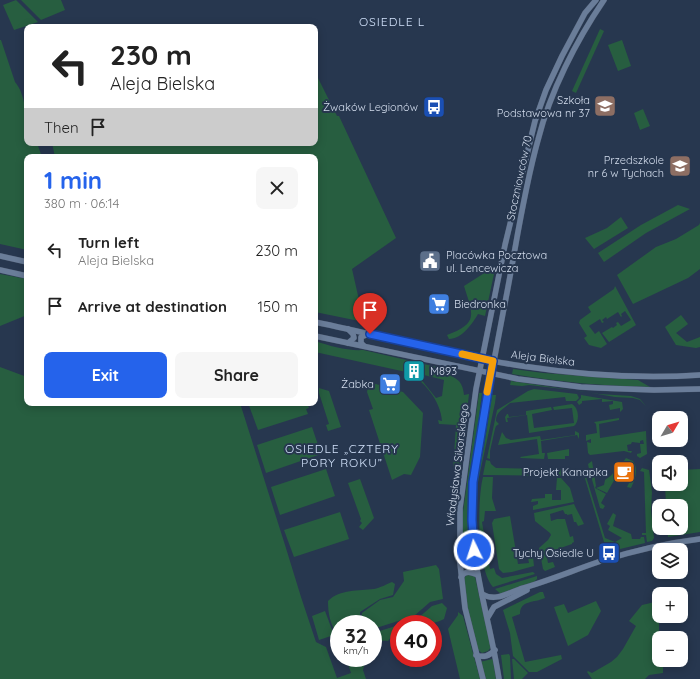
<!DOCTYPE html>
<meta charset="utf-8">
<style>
:root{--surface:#fff;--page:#f6f6f6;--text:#222;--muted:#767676;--accent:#2563eb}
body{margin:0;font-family:Quicksand,sans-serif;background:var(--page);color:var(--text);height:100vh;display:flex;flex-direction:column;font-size:15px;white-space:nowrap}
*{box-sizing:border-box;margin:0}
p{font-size:13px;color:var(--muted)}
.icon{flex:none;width:22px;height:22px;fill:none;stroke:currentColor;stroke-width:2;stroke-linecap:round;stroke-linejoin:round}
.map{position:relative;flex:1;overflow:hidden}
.drawer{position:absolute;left:24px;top:154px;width:294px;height:252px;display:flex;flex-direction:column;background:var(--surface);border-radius:8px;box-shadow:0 2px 10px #0003}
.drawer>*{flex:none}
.guide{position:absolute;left:24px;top:24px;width:294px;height:122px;border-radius:8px;box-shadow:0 2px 10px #0003;background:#fff;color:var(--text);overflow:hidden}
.needle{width:26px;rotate:52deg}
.fabs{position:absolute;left:652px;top:411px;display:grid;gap:8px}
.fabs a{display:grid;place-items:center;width:36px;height:36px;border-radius:8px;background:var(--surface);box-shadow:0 2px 10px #0003;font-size:20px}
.speed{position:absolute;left:330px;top:615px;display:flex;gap:8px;font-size:20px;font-weight:700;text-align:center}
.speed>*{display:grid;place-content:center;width:52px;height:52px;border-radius:50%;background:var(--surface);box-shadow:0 2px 10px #0003;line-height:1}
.speed small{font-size:10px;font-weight:400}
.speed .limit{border:6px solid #d22;background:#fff;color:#111}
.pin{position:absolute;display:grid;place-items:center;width:34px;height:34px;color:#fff;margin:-41px -17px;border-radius:50% 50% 50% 0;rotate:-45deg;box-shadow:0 0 4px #0007}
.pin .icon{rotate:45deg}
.me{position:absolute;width:44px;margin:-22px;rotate:356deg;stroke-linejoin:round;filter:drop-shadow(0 0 3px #0008)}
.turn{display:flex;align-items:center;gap:14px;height:84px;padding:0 20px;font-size:18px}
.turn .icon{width:52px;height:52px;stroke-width:2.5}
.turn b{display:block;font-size:28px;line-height:34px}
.then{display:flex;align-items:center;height:38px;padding:0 20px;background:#0003;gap:8px;font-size:15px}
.round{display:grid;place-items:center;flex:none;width:42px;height:42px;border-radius:8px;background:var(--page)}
.head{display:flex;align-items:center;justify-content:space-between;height:68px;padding:0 20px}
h1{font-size:24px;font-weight:700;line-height:30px;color:var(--accent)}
.action{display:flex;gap:8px;margin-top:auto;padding:8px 20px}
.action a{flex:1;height:46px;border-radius:8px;background:var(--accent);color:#fff;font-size:16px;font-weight:700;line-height:46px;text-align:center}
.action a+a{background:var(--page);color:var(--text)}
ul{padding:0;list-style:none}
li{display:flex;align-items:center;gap:12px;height:56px;padding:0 20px}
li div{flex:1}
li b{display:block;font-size:15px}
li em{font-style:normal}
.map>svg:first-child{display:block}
.green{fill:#275e40;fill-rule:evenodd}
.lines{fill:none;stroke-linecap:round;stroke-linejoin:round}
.tertiary-casing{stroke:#465368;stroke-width:6}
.tertiary{stroke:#6a7d99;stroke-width:5.5}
.route-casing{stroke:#184099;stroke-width:10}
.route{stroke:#2563eb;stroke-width:7}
.slow{stroke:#f59e0b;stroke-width:7}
.labels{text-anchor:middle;stroke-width:4;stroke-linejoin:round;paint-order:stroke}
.poi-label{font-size:11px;fill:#d2dcec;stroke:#27374f;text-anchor:end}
.street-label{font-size:11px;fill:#d2dcec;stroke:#27374f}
.neighbourhood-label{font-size:12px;letter-spacing:1px;fill:#d0e0f9;stroke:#27374f}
</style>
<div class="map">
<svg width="700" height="679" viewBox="0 0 700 679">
<rect width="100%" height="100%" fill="#27374f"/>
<g class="green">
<path d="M16 0 38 22 14 30 3 5Z"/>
<path d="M21 0H61L65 10 41 20Z"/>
<path d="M600 29 604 31 576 93 572 91Z"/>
<path d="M0 40H1L15 82C27 95 27 126 27 143H37L42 157H27V250L0 244Z"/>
<path d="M622 40 631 66 618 71 608 45Z"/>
<path d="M315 72 337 116H339L396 238 352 269 364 322 315 312V157H55L52 143H315Z"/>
<path d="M643 109 650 126 640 130 634 113Z"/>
<path d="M678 205 690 209 646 233 604 262 598 253 641 225Z"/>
<path d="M621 217 628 228 594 249 585 238 607 228Z"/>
<path d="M700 223V269L688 278 633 304 617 275 656 247 676 239 699 225Z"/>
<path d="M486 272 494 274 485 316 478 314C472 324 462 339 449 339L447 335C479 323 473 315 464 286Z"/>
<path d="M0 274 27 279V315L0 326Z"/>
<path d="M615 286 636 325 609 342 602 333 612 327 613 328 617 325 616 323 618 322 621 326 631 320 625 311 621 314 622 316 621 317 618 312 607 319 606 317 602 320 604 322 602 323 600 319 589 326 595 334 599 331 607 344 601 348 589 345 584 338 587 336 579 323 580 320 591 312 588 307 614 289Z"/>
<path d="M681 315 688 324 676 333 687 342 700 337V347L696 348 676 345 665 327Z"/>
<path d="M315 341C330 346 347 351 363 350L454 371 453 377C461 381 463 386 464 395L469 394 454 528 458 470 453 469 456 425 439 424 438 420 442 421C441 401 423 379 406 372L315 352ZM424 375 444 380 442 396 436 398 420 378Z"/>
<path d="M0 367 27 377V403H240L285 545 301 597 316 642 326 647 337 678 351 673 346 658H366L363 670 366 679H0Z"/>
<path d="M513 369 543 373 638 380 650 387C603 386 558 382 512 374Z"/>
<path d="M511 381 599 394 631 396 640 399 646 406 640 400 633 398 615 397 580 391 529 385 522 386 510 385Z"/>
<path d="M369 382 403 392 423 413 420 457 411 475 404 474 392 480 369 410 373 409 367 392Z"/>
<path d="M319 388 329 391 341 427 328 431 326 425 329 424 319 393Z"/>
<path d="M534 389 577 394 579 398 576 401H566L565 397 510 403C504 409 496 411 496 421L499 424 496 426 495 429 490 451V459L487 458 497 410 528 391Z"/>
<path d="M479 393H482L470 490 469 525 472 560 463 561V512Z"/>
<path d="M492 395H496L495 403 478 482 476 497V527L480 559H478L475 524 476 487 484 446Z"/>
<path d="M581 395 622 402 623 409 620 412V408L610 410 609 405 613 404V401L602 402V399L582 401V403L579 405 577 402 581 398Z"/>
<path d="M248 403H307L309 408 306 409 308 414 258 430Z"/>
<path d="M572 404C579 408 580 421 574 426L529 433 527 415 507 418 508 422H506L505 417 507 414H508L509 417 526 415V411L551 407 552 410 532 414 534 428 574 423 572 408 554 410 553 407Z"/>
<path d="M619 418V420L599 424 600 438 646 431 647 454 640 458 637 456V454L641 453 640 444H644L643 440 640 441V443L632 442 631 444 627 445 628 451H632L631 453 624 451 590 455 588 453 587 442 591 443V439L586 441V435L597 433 596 424 594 422Z"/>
<path d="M312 427 321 454 266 473 257 445Z"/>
<path d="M575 431 579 433V439L577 435 541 441 542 453H545L544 459 521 458 520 457 539 454 537 439 498 445 502 432 506 438 511 440 540 436 541 440 575 435Z"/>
<path d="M569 449V456H565V459H548L547 453Z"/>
<path d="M626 458 633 461C639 469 635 480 631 488L627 487 635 471 623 464 607 493 596 488 604 485 605 480C615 473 613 474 615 463L623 462Z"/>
<path d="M486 460 490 461 491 464 496 468 584 470 605 538 615 542 622 538 608 530 610 526 607 524 613 513 616 515 613 526 631 534 632 539H640L641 537H644L645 543 620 549 615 548 600 553 601 549H606L605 545 601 547V544L604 542 583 472 568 476 484 475H483Z"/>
<path d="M592 461 596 486 595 488 606 494 601 503 605 506 603 509 600 508 589 469 588 464Z"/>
<path d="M642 468 649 470 652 492 651 510 654 538 652 541 647 542 646 535H642V533H646L644 472 640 471Z"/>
<path d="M326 469 335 496 280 515 271 487Z"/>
<path d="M700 469V532L668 537 667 528H681V506H666L665 484H681V470Z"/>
<path d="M483 477H493L492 498 496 511H485L484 521 482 522 490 569 494 568 496 574 502 578 533 572 535 574 493 587C477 570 477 500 483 477Z"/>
<path d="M557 478H561L570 488 574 502 533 510V506L538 504V501L531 502 532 499 545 498V494H552V500H561V490H556Z"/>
<path d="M360 479 374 518 363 530 359 527 362 523 360 521 361 519 348 483Z"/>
<path d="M574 504C577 511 581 517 584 524L578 526 576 522H574L572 514 567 515V514H565L563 510 550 514 551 521 557 519H565L570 537 573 536 574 542 572 543V544L546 553 548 563 553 562 555 567 545 571 543 569 539 548 548 540 551 535 550 533 535 521 534 513Z"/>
<path d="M340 512 349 539 294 557 284 530Z"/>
<path d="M510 516 518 564 529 563 528 558 533 557 534 566 512 572 503 573 499 569 492 523 494 519Z"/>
<path d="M436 565 439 569 443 599 430 602 414 616 373 629V624H361L362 613 380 600 393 597 404 581 403 572Z"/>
<path d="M471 574 475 577 491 647 488 651 482 653 477 649 467 608 464 578 467 575Z"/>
<path d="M537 576V579L534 582 501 594 495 589Z"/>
<path d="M392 582 395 584 393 595 380 599 360 612V624H339V636C330 626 328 613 328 601 340 589 359 591 374 589 380 588 387 584 392 582Z"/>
<path d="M540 592H543L545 598C534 603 520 600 520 614L512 617 525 662 561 655 562 659 537 672H529L513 656 510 633 503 610Z"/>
<path d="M596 601 601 611 588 635 568 646 554 607 564 604 568 613Z"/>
<path d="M659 601V660H663V673L649 675 645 679H592L587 672 588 671 592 673 611 662 617 657 623 649 636 626 629 621 642 605Z"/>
<path d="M442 603 447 608 444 619C431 626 415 624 401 624L417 619 432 606Z"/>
<path d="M325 611 334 635 319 640 312 616Z"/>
<path d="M458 612 463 616 480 679H460L448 629 458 615Z"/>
<path d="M399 625V634L396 631 388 641C381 640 378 642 373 647V633Z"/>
<path d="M509 654 510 656 511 679H504L501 655Z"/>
<path d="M492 659 493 660 496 679H486L480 662Z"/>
<path d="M512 659H514L528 673 522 679H514Z"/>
</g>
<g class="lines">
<g class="tertiary-casing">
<g id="tertiary">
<path d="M0 256 27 262"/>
<path d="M0 270 27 276"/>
<path d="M315 322C384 336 452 356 522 366 581 375 641 379 700 375"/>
<path d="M315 336 518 379 581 387 600 388 654 390 700 389"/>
<path d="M348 343 354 338 353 334 348 329"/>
<path d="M364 346 361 343V337L369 334"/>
<path d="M461 577C465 570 471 572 478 575"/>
<path d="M482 594C495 602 508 593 520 589 548 581 574 570 601 561 633 551 667 543 700 539"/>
<path d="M488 617 494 607 527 590"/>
<path d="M476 655C484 658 489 656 495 650"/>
<path d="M483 679 465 608 460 563V508L476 389 505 245 535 121 546 90 562 56 585 13 596 0"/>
<path d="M499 679C491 626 473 573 472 519 471 487 477 456 482 424 489 387 496 350 503 313 515 255 522 197 538 140 550 92 576 41 604 0"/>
</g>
</g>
<use href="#tertiary" class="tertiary"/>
</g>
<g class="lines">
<g class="route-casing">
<path id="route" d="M370 334 493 361 473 482 472 520 474 550"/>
</g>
<use href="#route" class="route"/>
<path class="slow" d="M462 354 493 361 487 392"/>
</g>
<defs>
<g id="school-square" transform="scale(1.15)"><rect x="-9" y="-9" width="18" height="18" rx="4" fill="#8d6e63" stroke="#27374f"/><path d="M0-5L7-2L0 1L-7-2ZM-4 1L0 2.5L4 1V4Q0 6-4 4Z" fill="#fff"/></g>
<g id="bus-square" transform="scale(1.15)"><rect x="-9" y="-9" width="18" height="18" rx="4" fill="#1a4fb4" stroke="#27374f"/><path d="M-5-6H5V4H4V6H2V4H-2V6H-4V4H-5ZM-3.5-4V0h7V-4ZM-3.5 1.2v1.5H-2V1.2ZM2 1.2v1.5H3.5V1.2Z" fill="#fff"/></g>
<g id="civic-square" transform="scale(1.15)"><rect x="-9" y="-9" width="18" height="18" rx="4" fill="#5c6f8a" stroke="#27374f"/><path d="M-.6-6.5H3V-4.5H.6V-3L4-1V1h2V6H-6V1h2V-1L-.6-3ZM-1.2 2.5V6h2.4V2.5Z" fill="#fff"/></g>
<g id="supermarket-square" transform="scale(1.15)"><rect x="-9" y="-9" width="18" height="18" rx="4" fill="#3f7fe0" stroke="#27374f"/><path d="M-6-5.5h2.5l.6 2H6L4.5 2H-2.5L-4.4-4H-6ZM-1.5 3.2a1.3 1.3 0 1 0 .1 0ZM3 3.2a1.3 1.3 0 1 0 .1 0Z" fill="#fff"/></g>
<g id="building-square" transform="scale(1.15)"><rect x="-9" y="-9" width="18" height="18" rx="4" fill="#0f9aa8" stroke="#27374f"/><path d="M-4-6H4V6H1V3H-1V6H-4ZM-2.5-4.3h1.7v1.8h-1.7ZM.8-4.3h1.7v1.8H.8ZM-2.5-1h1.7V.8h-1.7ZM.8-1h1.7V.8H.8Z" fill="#fff"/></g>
<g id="cafe-square" transform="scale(1.15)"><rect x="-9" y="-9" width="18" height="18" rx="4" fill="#e8710a" stroke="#27374f"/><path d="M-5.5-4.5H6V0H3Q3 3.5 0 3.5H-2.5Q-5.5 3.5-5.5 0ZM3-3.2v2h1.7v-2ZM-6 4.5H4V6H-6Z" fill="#fff"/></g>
</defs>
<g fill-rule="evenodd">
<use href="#school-square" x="605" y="106"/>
<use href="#bus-square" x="434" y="107"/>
<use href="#school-square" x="680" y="166"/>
<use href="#civic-square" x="430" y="261"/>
<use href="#supermarket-square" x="439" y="304"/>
<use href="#building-square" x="414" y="371"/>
<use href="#supermarket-square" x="390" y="384"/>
<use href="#cafe-square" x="624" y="472"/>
<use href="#bus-square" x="609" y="553"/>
</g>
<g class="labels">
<g class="poi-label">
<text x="590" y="104">Szkoła<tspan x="590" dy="13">Podstawowa nr 37</tspan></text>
<text x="418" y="111">Żwaków Legionów</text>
<text x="664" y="164">Przedszkole<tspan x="664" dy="13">nr 6 w Tychach</tspan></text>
<text x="446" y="259" text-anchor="start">Placówka Pocztowa<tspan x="446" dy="13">ul. Lencewicza</tspan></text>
<text x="454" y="308" text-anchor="start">Biedronka</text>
<text x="430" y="375" text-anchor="start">M893</text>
<text x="374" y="388">Żabka</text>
<text x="608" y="476">Projekt Kanapka</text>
<text x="594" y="557">Tychy Osiedle U</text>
</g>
<g class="street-label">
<text transform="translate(519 178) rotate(-78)" y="4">Stoczniowców 70</text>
<text transform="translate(543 358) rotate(7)" y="4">Aleja Bielska</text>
<text transform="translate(457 465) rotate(-83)" y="4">Władysława Sikorskiego</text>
</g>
<g class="neighbourhood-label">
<text x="392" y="26">OSIEDLE L</text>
<text x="342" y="453">OSIEDLE „CZTERY<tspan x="342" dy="14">PORY ROKU”</tspan></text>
</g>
</g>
</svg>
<div class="fabs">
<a><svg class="needle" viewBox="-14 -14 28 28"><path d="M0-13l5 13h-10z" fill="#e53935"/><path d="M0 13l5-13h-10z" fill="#767676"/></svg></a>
<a><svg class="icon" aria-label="sound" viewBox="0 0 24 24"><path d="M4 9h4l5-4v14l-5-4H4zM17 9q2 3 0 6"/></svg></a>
<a><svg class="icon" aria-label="search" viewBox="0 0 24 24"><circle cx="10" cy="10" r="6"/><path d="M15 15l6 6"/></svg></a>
<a><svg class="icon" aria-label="layers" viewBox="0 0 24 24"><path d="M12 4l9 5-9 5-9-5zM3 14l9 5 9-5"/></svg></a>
<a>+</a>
<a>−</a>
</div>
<div class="speed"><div>32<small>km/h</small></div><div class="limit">40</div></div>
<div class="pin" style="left:370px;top:334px;background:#d93025"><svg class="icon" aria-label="arrive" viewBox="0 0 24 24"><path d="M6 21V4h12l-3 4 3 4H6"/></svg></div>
<svg class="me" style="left:474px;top:550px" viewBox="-20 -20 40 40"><circle r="17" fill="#2563eb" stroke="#fff" stroke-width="3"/><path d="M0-11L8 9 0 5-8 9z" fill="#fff"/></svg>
<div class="guide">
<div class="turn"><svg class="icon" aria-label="left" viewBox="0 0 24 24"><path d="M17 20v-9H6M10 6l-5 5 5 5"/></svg><div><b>230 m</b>Aleja Bielska</div></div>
<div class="then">Then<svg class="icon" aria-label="arrive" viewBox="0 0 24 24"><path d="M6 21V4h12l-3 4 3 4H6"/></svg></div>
</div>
<section class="drawer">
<div class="head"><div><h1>1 min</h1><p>380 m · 06:14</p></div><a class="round"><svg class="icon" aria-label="close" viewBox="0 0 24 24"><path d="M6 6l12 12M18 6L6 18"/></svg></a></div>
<ul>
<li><svg class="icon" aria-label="left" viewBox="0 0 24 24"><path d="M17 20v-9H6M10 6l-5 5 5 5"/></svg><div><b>Turn left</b><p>Aleja Bielska</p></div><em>230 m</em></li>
<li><svg class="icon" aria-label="arrive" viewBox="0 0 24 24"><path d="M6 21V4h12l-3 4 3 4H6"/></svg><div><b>Arrive at destination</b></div><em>150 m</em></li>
</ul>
<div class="action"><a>Exit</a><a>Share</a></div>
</section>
</div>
